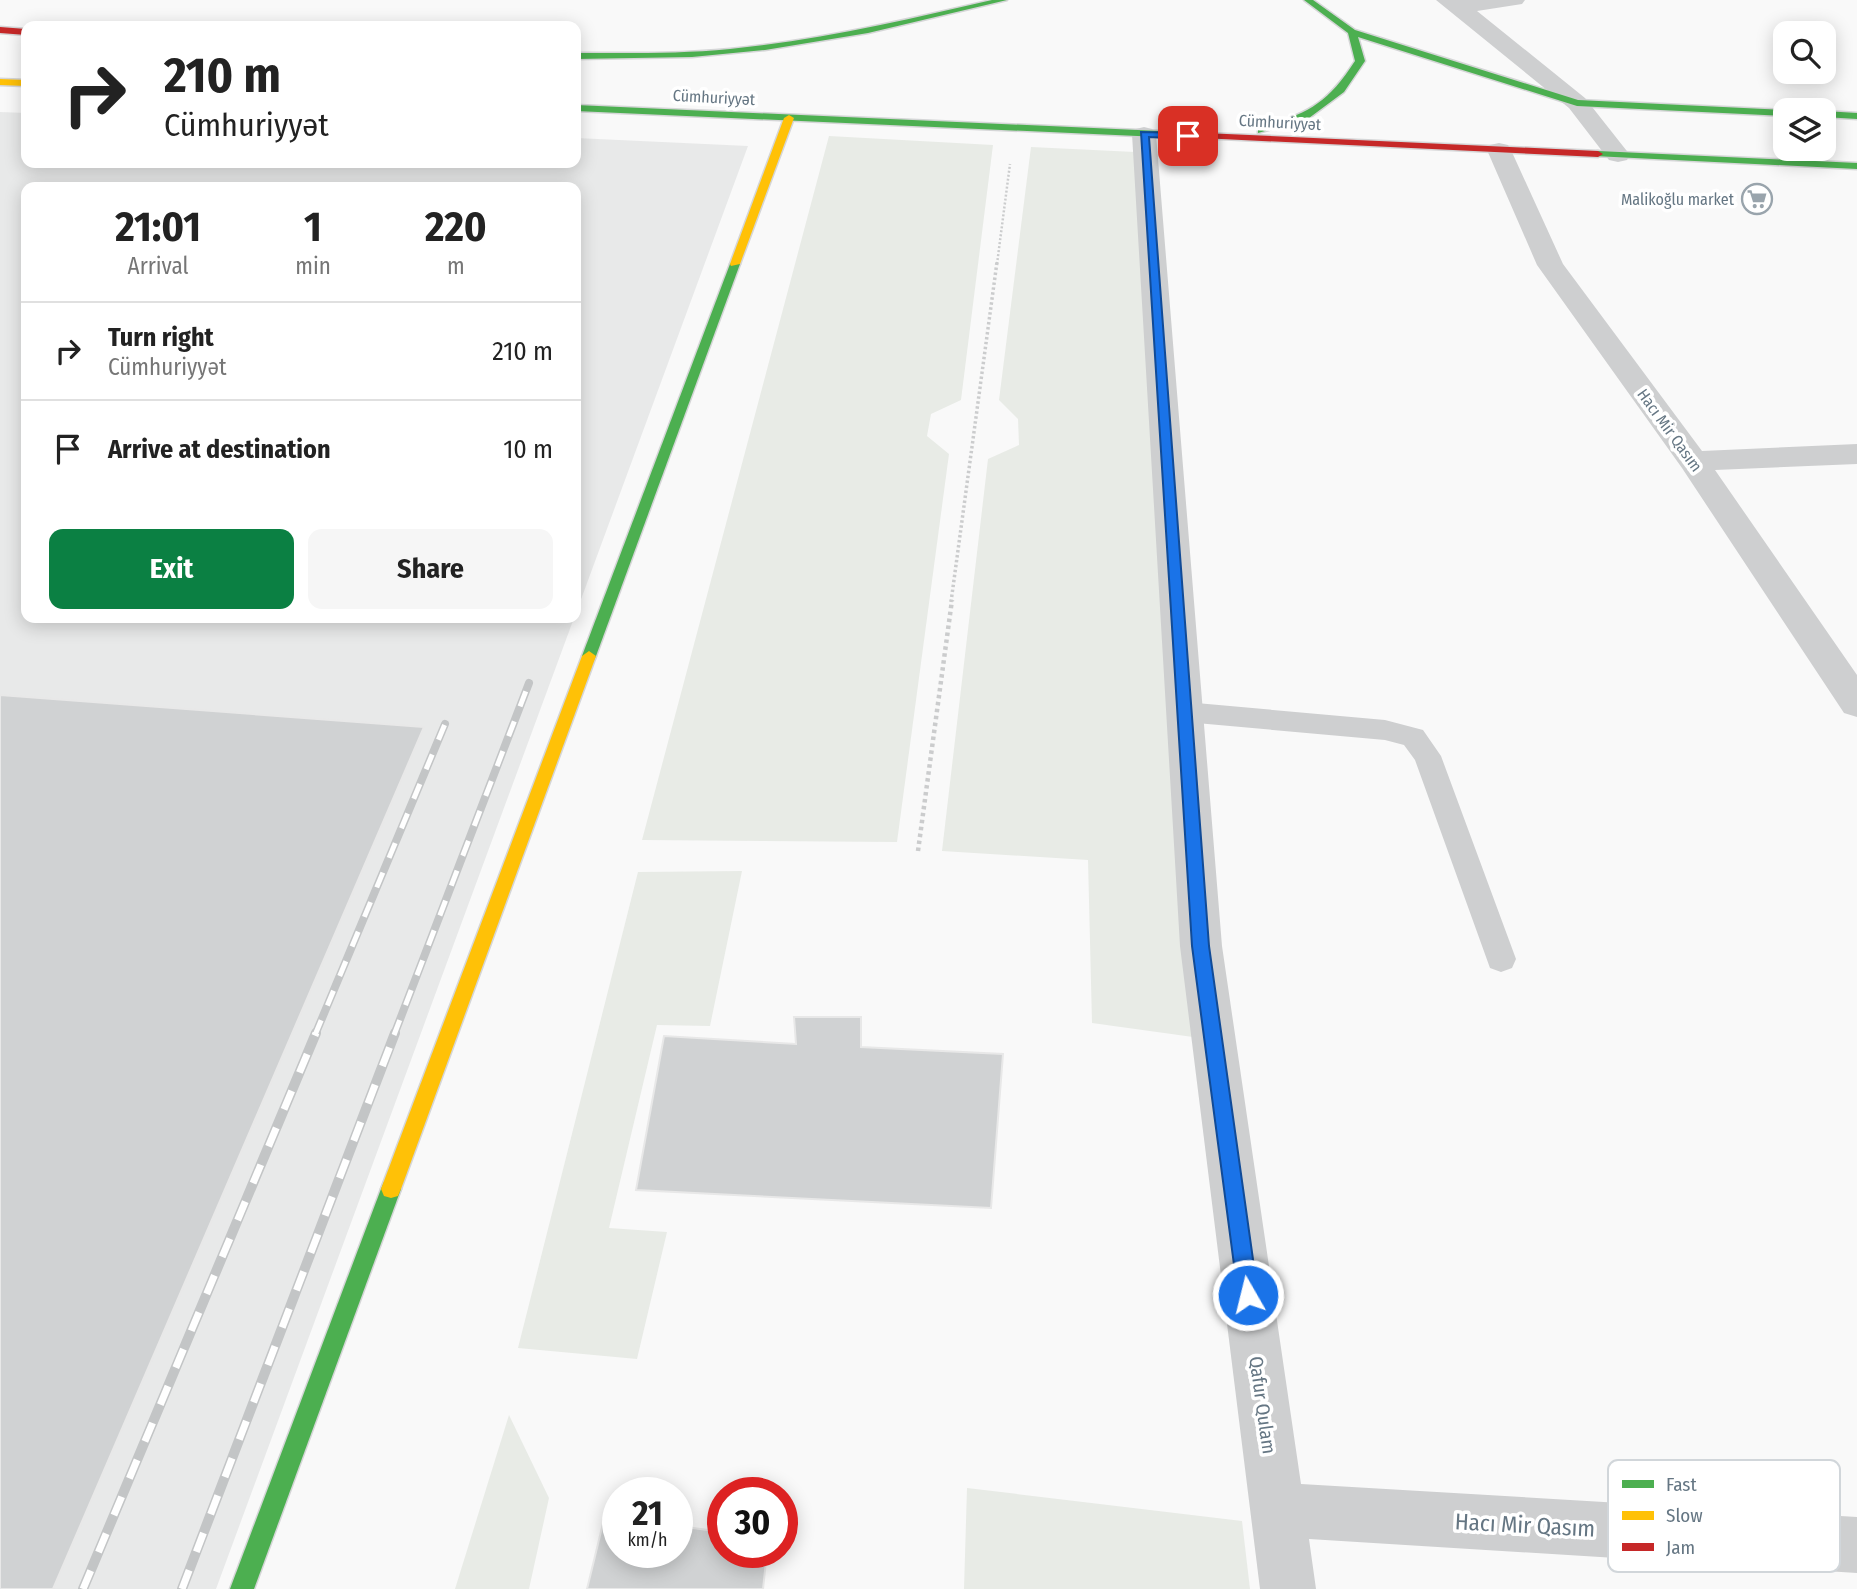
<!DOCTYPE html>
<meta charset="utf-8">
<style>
:root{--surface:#fff;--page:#f6f6f6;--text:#222;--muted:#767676;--line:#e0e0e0;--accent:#0b8043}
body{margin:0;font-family:"Fira Sans Condensed",sans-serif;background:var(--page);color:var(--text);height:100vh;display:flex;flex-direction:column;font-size:26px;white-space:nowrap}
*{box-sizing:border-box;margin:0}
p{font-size:23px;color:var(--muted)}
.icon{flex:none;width:38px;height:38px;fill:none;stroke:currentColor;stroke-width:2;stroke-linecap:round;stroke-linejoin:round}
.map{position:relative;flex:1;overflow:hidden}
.side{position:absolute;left:21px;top:182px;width:560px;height:441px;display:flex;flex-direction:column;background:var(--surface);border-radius:14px;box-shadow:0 4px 18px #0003}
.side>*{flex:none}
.guide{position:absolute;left:21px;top:21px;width:560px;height:147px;border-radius:14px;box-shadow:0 4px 18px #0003;background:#fff;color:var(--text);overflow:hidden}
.tools{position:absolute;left:1773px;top:21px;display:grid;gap:14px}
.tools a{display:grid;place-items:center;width:63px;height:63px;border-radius:14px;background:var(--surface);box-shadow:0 4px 18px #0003;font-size:35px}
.speed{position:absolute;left:602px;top:1477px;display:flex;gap:14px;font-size:35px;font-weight:700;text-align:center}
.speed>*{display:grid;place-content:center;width:91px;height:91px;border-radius:50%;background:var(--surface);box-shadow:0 4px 18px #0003;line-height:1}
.speed small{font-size:18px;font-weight:400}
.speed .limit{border:10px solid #d22;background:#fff;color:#111}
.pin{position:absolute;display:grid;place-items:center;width:60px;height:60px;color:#fff;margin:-30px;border-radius:14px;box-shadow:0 4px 10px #0006}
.me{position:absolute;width:77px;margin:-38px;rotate:352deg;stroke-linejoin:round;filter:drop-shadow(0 0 5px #0008)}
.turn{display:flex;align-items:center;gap:24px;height:147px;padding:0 28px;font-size:32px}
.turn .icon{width:91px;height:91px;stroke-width:2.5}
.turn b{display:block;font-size:49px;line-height:60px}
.eta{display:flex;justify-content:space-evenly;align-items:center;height:119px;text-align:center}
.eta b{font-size:42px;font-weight:700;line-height:49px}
.cta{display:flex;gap:14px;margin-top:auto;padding:14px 28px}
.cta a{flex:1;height:80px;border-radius:14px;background:var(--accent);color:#fff;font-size:28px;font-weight:700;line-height:80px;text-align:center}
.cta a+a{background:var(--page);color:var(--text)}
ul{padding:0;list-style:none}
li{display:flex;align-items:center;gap:21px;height:98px;padding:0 28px;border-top:2px solid var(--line)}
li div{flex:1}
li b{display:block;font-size:26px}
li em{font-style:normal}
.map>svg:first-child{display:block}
.built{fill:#e8e9e9}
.green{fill:#e8ebe6}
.building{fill:#d0d2d3;stroke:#e8e8e8;stroke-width:2}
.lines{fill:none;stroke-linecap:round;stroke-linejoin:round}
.fast-casing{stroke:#d5d6d7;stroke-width:3}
.slow-casing{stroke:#d5d6d7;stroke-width:3}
.jam-casing{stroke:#d5d6d7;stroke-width:3}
.path-far2{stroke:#cbcccd;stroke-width:2.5;stroke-dasharray:2 2;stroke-linecap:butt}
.path-far1{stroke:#cbcccd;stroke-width:3.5;stroke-dasharray:2.5 2.5;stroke-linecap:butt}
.path{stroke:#cbcccd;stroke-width:4.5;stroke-dasharray:3.5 3.5;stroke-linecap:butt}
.lane{fill:#cecfd0;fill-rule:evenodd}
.street{fill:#cecfd0;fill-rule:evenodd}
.fast{fill:#4caf50;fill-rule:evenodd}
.slow{fill:#ffc107;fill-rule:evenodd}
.jam{fill:#c62828;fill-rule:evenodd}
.rail-far1-casing{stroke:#c3c5c6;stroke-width:8}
.rail-casing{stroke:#c3c5c6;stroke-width:10}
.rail-far1{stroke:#fff;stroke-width:5;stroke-dasharray:16;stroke-linecap:butt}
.rail{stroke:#fff;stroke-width:7;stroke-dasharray:20;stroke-linecap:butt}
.route{fill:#1a73e8;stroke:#114b97;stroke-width:2}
.labels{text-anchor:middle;stroke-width:7;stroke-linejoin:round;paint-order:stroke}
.far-street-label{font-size:16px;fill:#657683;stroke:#fff}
.far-poi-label{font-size:16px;fill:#657683;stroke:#fff;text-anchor:end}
.street-label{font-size:19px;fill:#657683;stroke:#fff}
.near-street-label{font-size:23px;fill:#657683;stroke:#fff}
.key{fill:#fff;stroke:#d1d6da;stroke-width:2}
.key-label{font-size:19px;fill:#657683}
</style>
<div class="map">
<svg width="1857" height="1589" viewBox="0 0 1857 1589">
<rect width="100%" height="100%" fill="#f9f9f9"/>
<path class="built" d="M0 112 26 113V163H576V138L748 146 576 613V187H26V618H574L216 1589H0Z"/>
<g class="green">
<path d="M829 136 993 145 961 400 931 414 927 436 949 454 897 842 642 840Z"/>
<path d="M1031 147 1135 152 1193 1037 1092 1023 1088 860 942 851 988 459 1019 445 1018 419 999 400Z"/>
<path d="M742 871 710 1026 657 1025 609 1228 667 1232 637 1359 518 1348 638 872Z"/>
<path d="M509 1415 549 1498 529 1589H455Z"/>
<path d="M967 1488 1242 1521 1250 1589H964Z"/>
</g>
<g class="building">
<path d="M0 695 424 727 53 1589H0Z"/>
<path d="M794 1017H861V1047L1003 1054 991 1208 636 1190 664 1036 796 1044Z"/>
<path d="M605 1515 618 1517V1552H677V1526L723 1532V1552H767L763 1589H587Z"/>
</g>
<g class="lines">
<g class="fast-casing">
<g id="fast">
<path d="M992 0H1007L868 33 765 50 692 57 576 59V53C627 53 679 54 730 49 819 40 906 20 992 0Z"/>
<path d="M1304 0H1313L1355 30 1578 100 1785 110V116L1577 106 1358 37 1365 61 1344 92 1309 118 1258 133V129C1307 113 1326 106 1355 61L1348 33Z"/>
<path d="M576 105 1204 133 1209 136 1204 139 576 111Z"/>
<path d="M1824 111 1857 113V119L1824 117Z"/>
<path d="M1598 151 1857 163V169L1594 156V152Z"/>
<path d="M735 261 740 264 596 656 594 660H584L582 656 730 264Z"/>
<path d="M391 1180 398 1182 401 1189 254 1589H230L381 1189 384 1182Z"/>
</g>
</g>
<g class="slow-casing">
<g id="slow">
<path d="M0 79 26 80V86L0 85Z"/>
<path d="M789 115 794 118 740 264 731 266 730 264 784 118Z"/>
<path d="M589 651 596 656 401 1189 398 1196 391 1198 384 1196 381 1189 582 656Z"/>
</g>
</g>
<g class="jam-casing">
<g id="jam">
<path d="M0 27 26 29V35L0 33Z"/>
<path d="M1204 133 1598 151 1603 154 1598 157 1201 138 1199 136Z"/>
</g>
</g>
<path class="path-far2" d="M997 264 1010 164"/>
<path class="path-far1" d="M951 602 997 262"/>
<path class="path" d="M918 851 952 600"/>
<path class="lane" d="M1185 702 1385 720 1423 730 1441 756 1516 959 1512 968 1501 972 1490 968 1415 760 1404 745 1385 740 1185 722 1176 719 1172 712 1176 705Z"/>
<g class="street">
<path d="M1436 0H1525L1522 4 1477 11 1585 98 1630 155 1627 160 1618 162 1609 160 1569 108Z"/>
<path d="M1144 127 1152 129 1156 134 1222 946 1301 1484 1857 1517V1573L1309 1539 1316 1589H1260L1180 946 1132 134 1136 129Z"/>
<path d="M1499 143 1508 145 1511 150 1563 264 1702 451 1857 444V464L1715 470 1857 675V717L1844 713 1682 468 1537 265 1487 150 1490 145Z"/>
</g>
<use href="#fast" class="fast"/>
<use href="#slow" class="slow"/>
<use href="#jam" class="jam"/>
<g class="rail-far1-casing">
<g id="rail-far1">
<path d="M315 1035 445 724"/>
<path d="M394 1035 529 683"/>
</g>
</g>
<g class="rail-casing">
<g id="rail">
<path d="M83 1589 316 1033"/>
<path d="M182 1589 395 1033"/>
</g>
</g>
<use href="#rail-far1" class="rail-far1"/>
<use href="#rail" class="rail"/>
</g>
<path class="route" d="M1141 132 1188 133 1193 136 1188 139 1149 137 1209 946 1258 1295 1255 1302 1248 1305 1241 1302 1238 1295 1192 946Z"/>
<defs>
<g id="supermarket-ring" transform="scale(1.575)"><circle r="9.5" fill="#fff" stroke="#99a4ac" stroke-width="1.5"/><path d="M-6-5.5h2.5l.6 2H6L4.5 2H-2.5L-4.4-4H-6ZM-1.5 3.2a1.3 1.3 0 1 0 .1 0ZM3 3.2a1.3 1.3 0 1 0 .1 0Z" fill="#99a4ac"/></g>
</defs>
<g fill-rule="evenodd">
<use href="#supermarket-ring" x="1757" y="199"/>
</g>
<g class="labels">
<g class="far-street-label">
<text transform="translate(714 97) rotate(3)" y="6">Cümhuriyyət</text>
<text transform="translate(1280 122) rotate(3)" y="6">Cümhuriyyət</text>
<text transform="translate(1670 430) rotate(54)" y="6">Hacı Mir Qasım</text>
</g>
<g class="far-poi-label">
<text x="1734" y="205">Malikoğlu market</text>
</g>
<g class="street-label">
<text transform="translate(1263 1405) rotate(82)" y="7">Qafur Qulam</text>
</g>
<g class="near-street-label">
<text transform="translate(1525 1525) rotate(3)" y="8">Hacı Mir Qasım</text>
</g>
</g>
<rect x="1608" y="1460" width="232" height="112" rx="10" class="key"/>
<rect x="1622" y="1480" width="32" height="8" fill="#4caf50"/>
<rect x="1622" y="1511" width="32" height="9" fill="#ffc107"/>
<rect x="1622" y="1543" width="32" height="8" fill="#c62828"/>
<g class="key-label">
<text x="1666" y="1491">Fast</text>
<text x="1666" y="1522">Slow</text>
<text x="1666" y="1554">Jam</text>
</g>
</svg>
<div class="tools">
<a><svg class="icon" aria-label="search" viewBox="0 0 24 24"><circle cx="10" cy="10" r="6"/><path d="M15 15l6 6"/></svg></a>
<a><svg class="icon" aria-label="layers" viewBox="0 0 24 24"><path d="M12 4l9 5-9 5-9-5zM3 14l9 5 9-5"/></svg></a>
</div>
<div class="speed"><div>21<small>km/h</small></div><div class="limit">30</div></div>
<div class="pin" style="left:1188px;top:136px;background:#d93025"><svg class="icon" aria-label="arrive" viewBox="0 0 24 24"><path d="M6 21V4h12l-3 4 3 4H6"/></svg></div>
<svg class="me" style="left:1248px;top:1295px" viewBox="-20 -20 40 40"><circle r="17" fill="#1a73e8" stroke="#fff" stroke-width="3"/><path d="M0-11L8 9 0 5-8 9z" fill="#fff"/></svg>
<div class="guide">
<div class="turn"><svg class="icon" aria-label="right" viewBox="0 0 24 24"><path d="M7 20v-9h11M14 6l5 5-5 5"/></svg><div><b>210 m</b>Cümhuriyyət</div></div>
</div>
<section class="side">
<div class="eta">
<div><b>21:01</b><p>Arrival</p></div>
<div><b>1</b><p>min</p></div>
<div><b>220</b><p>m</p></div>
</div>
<ul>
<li><svg class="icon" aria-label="right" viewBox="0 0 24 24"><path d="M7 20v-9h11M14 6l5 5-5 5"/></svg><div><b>Turn right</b><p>Cümhuriyyət</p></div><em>210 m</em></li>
<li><svg class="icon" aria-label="arrive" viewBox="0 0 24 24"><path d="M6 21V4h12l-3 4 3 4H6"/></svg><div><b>Arrive at destination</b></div><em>10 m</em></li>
</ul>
<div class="cta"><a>Exit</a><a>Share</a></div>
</section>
</div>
